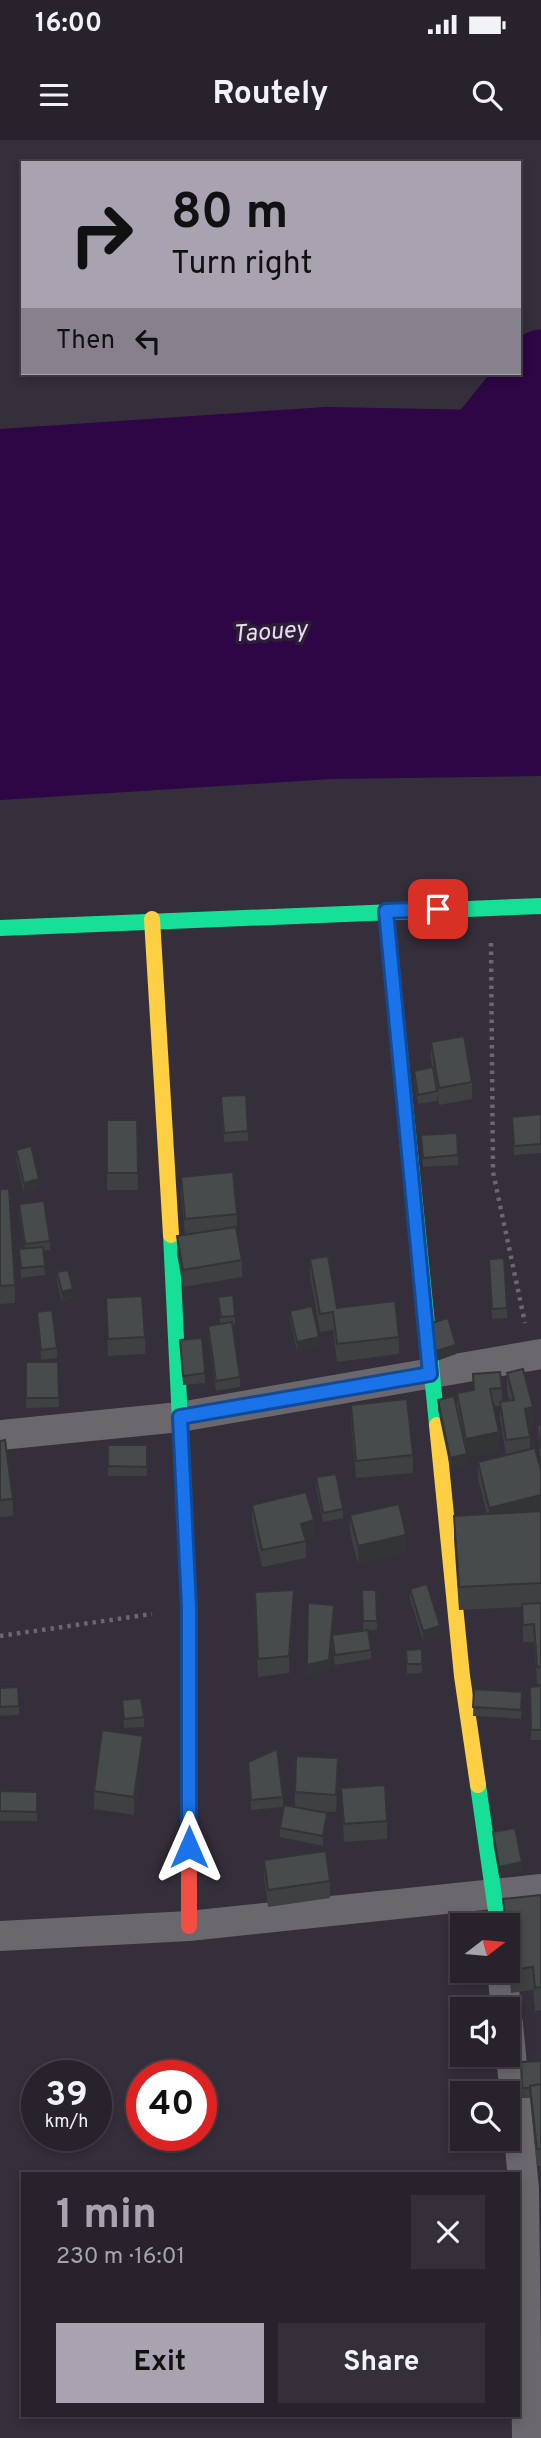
<!DOCTYPE html>
<meta charset="utf-8">
<style>
:root{--surface:#28222c;--page:#342f38;--text:#f1f3f6;--muted:#a5a4a9;--line:#443f48;--accent:#a9a2b1}
body{margin:0;font-family:Overpass,sans-serif;background:var(--page);color:var(--text);height:100vh;display:flex;flex-direction:column;font-size:26px;white-space:nowrap}
*{box-sizing:border-box;margin:0}
p{font-size:23px;color:var(--muted)}
.icon{flex:none;width:38px;height:38px;fill:none;stroke:currentColor;stroke-width:2;stroke-linecap:round;stroke-linejoin:round}
.map{position:relative;flex:1;overflow:hidden}
.drawer{position:absolute;left:21px;top:2032px;width:499px;height:245px;display:flex;flex-direction:column;background:var(--surface);border-radius:0px;box-shadow:0 4px 10px #0003,0 0 0 2px var(--line)}
.drawer>*{flex:none}
.banner{position:absolute;left:21px;top:21px;width:500px;height:214px;border-radius:0px;box-shadow:0 4px 10px #0003,0 0 0 2px var(--line);background:#a9a2b1;color:#111;overflow:hidden}
.needle{width:46px;rotate:74deg}
.controls{position:absolute;left:450px;top:1773px;display:grid;gap:14px}
.controls a{display:grid;place-items:center;width:70px;height:70px;border-radius:0px;background:var(--surface);box-shadow:0 4px 10px #0003,0 0 0 2px var(--line);font-size:35px}
.speed{position:absolute;left:21px;top:1920px;display:flex;gap:14px;font-size:35px;font-weight:700;text-align:center}
.speed>*{display:grid;place-content:center;width:91px;height:91px;border-radius:50%;background:var(--surface);box-shadow:0 4px 10px #0003,0 0 0 2px var(--line);line-height:1}
.speed small{font-size:18px;font-weight:400}
.speed .limit{border:10px solid #d22;background:#fff;color:#111}
.pin{position:absolute;display:grid;place-items:center;width:60px;height:60px;color:#fff;margin:-30px;border-radius:14px;box-shadow:0 4px 10px #0006}
.me{position:absolute;width:77px;margin:-38px;rotate:0deg;stroke-linejoin:round;filter:drop-shadow(0 0 5px #0008)}
.turn{display:flex;align-items:center;gap:24px;height:147px;padding:0 35px;font-size:32px}
.turn .icon{width:91px;height:91px;stroke-width:2.5}
.turn b{display:block;font-size:49px;line-height:60px}
.then{display:flex;align-items:center;height:66px;padding:0 35px;background:#0003;gap:14px;font-size:26px}
.round{display:grid;place-items:center;flex:none;width:74px;height:74px;border-radius:0px;background:var(--page)}
.overview{display:flex;align-items:center;justify-content:space-between;height:119px;padding:0 35px}
h1{font-size:42px;font-weight:700;line-height:52px;color:var(--accent)}
.cta{display:flex;gap:14px;margin-top:auto;padding:14px 35px}
.cta a{flex:1;height:80px;border-radius:0px;background:var(--accent);color:#111;font-size:28px;font-weight:700;line-height:80px;text-align:center}
.cta a+a{background:var(--page);color:var(--text)}
.status{display:flex;justify-content:space-between;align-items:center;height:49px;padding:0 35px;background:var(--surface);direction:ltr}
.status svg{height:19px;fill:currentColor}
header{display:flex;justify-content:space-between;align-items:center;height:91px;padding:0 35px;background:var(--surface);font-size:32px;font-weight:700}
.map>svg:first-child{display:block}
.water{fill:#2e0545}
.lines{fill:none;stroke-linecap:round;stroke-linejoin:round}
.river{stroke:#2e0545;stroke-width:65}
.path{stroke:#6b676e;stroke-width:4.5;stroke-dasharray:3.5 5;stroke-linecap:butt}
.street{stroke:#6a676d;stroke-width:30}
.fast{stroke:#16e098;stroke-width:16}
.slow{stroke:#ffcf43;stroke-width:16}
.jam{stroke:#f24e42;stroke-width:16}
.wall{fill:#3e4041}
.shaded-wall{fill:#323435}
.building{fill:#484b4c;stroke:#323435;stroke-width:2}
.route-casing{stroke:#114b97;stroke-width:18}
.route{stroke:#1a73e8;stroke-width:12}
.labels{text-anchor:middle;stroke-width:7;stroke-linejoin:round;paint-order:stroke}
.water-label{font-size:24px;font-style:italic;fill:#e8ddf2;stroke:#2c1e37}
</style>
<div class="status"><b>16:00</b><svg viewBox="0 0 49 12"><path d="M0 12V9h3v3zM5 12V6h3v6zM10 12V3h3v9zM15 12V0h3v12zM26 1h20v11H26zM47 4h2v5h-2z"/></svg></div>
<header><svg class="icon" aria-label="menu" viewBox="0 0 24 24"><path d="M4 6h16M4 12h16M4 18h16"/></svg>Routely<svg class="icon" aria-label="search" viewBox="0 0 24 24"><circle cx="10" cy="10" r="6"/><path d="M15 15l6 6"/></svg></header>
<div class="map">
<svg width="541" height="2298" viewBox="0 0 541 2298">
<rect width="100%" height="100%" fill="#352e3b"/>
<path class="water" d="M326 267 541 271V636L331 639 0 660V289Z"/>
<g class="lines">
<path class="river" d="M445 341 541 222"/>
<g class="path">
<path d="M491 803 493 1032 525 1183"/>
<path d="M0 1496 152 1474"/>
</g>
<g class="street">
<path d="M0 1295 180 1277 541 1214"/>
<path d="M0 1796 189 1786 541 1749"/>
<path d="M502 1830 506 1869"/>
<path d="M508 1884 524 2049 527 2298"/>
</g>
<g class="fast">
<path d="M386 771 437 1285"/>
<path d="M0 788 541 766"/>
<path d="M171 1095 189 1468V1668"/>
<path d="M478 1645 498 1785"/>
</g>
<g class="slow">
<path d="M152 779 171 1095"/>
<path d="M437 1285 462 1536 478 1645"/>
</g>
<path class="jam" d="M189 1668V1786"/>
</g>
<g class="wall">
<path d="M431 902 472 942V959L439 965 437 955V961L418 964 414 940V931L432 927 431 919Z"/>
<path d="M221 956 248 991V1001L224 1002Z"/>
<path d="M541 974V1013L514 1015 512 977Z"/>
<path d="M107 980H137L138 1050H107Z"/>
<path d="M421 995 458 1015V1025L423 1027Z"/>
<path d="M16 1010 39 1049 24 1053 16 1019Z"/>
<path d="M181 1037 237 1074V1091L242 1120V1137L183 1147 177 1114V1096L185 1095 181 1054Z"/>
<path d="M0 1049 15 1145V1163L0 1164Z"/>
<path d="M19 1064 50 1101V1110L43 1111 45 1135 21 1138 19 1109H25L19 1074Z"/>
<path d="M310 1119 337 1168 399 1197V1214L337 1222 333 1190 320 1192 310 1136Z"/>
<path d="M489 1119 507 1168V1178L492 1179Z"/>
<path d="M57 1132 73 1158 62 1162 57 1142Z"/>
<path d="M218 1157 235 1176V1185H232L240 1237V1247L216 1251 208 1195V1186L220 1184Z"/>
<path d="M106 1158 145 1197V1214L108 1216Z"/>
<path d="M290 1171 319 1207 297 1211 290 1180Z"/>
<path d="M37 1172 57 1208V1218L41 1220Z"/>
<path d="M428 1184 456 1214 436 1221 428 1193Z"/>
<path d="M180 1200 205 1233V1243L183 1245Z"/>
<path d="M26 1222H58L59 1267 26 1268Z"/>
<path d="M507 1233 533 1284 528 1286 530 1297V1309L541 1330V1544H537L534 1502H523L522 1467 459 1470 454 1399V1376L487 1374 478 1339V1322L506 1315 500 1279V1266H493L499 1310 467 1317V1324L450 1327 438 1270V1260L457 1268V1253L473 1250V1234L502 1248V1261L509 1260 507 1250Z"/>
<path d="M351 1265 413 1315V1333L356 1338 351 1282Z"/>
<path d="M537 1285H541V1317L540 1318 537 1295Z"/>
<path d="M0 1301 13 1359V1376L0 1377Z"/>
<rect x="108" y="1305" width="39" height="31"/>
<path d="M316 1337 343 1369V1378L323 1382 316 1347Z"/>
<path d="M252 1365 314 1398 306 1400V1418L262 1427 252 1382Z"/>
<path d="M350 1375 406 1412 358 1424 350 1392Z"/>
<path d="M410 1449 440 1496 423 1501 410 1459Z"/>
<path d="M362 1450H376L377 1490 368 1491 371 1510V1519L335 1525 332 1503 329 1530 307 1534 334 1474 332 1495 363 1491Z"/>
<path d="M255 1452 294 1467 289 1533 258 1537Z"/>
<path d="M422 1509V1533L407 1534 406 1510Z"/>
<path d="M541 1546V1600H531L530 1547Z"/>
<path d="M0 1548 19 1566V1575L0 1576Z"/>
<path d="M474 1549 522 1561 521 1579 473 1576Z"/>
<path d="M122 1560 144 1577V1587L124 1588Z"/>
<path d="M143 1613 134 1675 94 1669V1651Z"/>
<path d="M248 1622 283 1657V1667L251 1670Z"/>
<path d="M338 1636 336 1672 317 1671 327 1683 323 1706 280 1697V1688L295 1667V1652Z"/>
<path d="M341 1648 387 1681V1699L344 1702Z"/>
<path d="M0 1651 37 1652V1681H0Z"/>
<path d="M493 1692 522 1731 499 1736 493 1702Z"/>
<path d="M264 1720 330 1741V1758L268 1767 264 1738Z"/>
<path d="M541 1755V1870L535 1871 533 1850 511 1853 508 1819V1785H504L503 1782V1759Z"/>
<path d="M541 1921V2026H537L530 1958H522L521 1922Z"/>
</g>
<g class="shaded-wall">
<path d="M39 1039V1049L24 1053V1043Z"/>
<path d="M73 1149V1158L62 1162V1152Z"/>
<path d="M319 1197V1207L297 1211V1202Z"/>
<path d="M456 1205V1214L436 1221V1211Z"/>
<path d="M533 1267V1284L525 1286V1269Z"/>
<path d="M499 1292V1310L467 1317V1324L450 1327V1318L466 1314V1299Z"/>
<path d="M541 1355V1373L489 1386V1368Z"/>
<path d="M314 1380V1398L301 1402V1384Z"/>
<path d="M406 1395V1412L358 1424V1406Z"/>
<path d="M294 1450V1467L289 1533V1516Z"/>
<path d="M334 1465 329 1530 307 1534V1525Z"/>
<path d="M440 1486V1496L423 1501V1491Z"/>
<path d="M143 1596V1613L134 1675V1657Z"/>
<path d="M327 1673V1683L323 1706V1696Z"/>
<path d="M522 1722V1731L499 1736V1727Z"/>
</g>
<g class="building">
<path d="M464 896 472 942 439 948 431 902Z"/>
<path d="M433 927 437 951 418 955 414 931Z"/>
<path d="M246 955 248 991 224 993 221 956Z"/>
<path d="M541 974V1004L514 1006 512 977Z"/>
<path d="M107 980H137L138 1033H107Z"/>
<path d="M457 993 458 1015 423 1018 421 995Z"/>
<path d="M31 1006 39 1039 24 1043 16 1010Z"/>
<path d="M233 1032 237 1074 185 1079 181 1037Z"/>
<path d="M0 1049H9L15 1145 0 1146Z"/>
<path d="M44 1061 50 1101 25 1104 19 1064Z"/>
<path d="M236 1087 242 1120 183 1130 177 1096Z"/>
<path d="M43 1107 45 1126 21 1128 19 1109Z"/>
<path d="M328 1116 337 1168 395 1161 399 1197 337 1204 333 1172 320 1174 310 1119Z"/>
<path d="M504 1118 507 1168 492 1169 489 1119Z"/>
<path d="M68 1130 73 1149 62 1152 57 1132Z"/>
<path d="M233 1155 235 1176 221 1177 218 1157Z"/>
<path d="M142 1156 145 1197 108 1199 106 1158Z"/>
<path d="M312 1166 319 1197 297 1202 290 1171Z"/>
<path d="M52 1170 57 1208 41 1210 37 1172Z"/>
<path d="M448 1178 456 1205 436 1211 428 1184Z"/>
<path d="M232 1182 240 1237 216 1241 208 1186Z"/>
<path d="M202 1198 205 1233 183 1236 180 1200Z"/>
<path d="M26 1222H58L59 1258H26Z"/>
<path d="M523 1229 533 1267 525 1269 530 1297 506 1300 500 1262 514 1260 507 1233Z"/>
<path d="M500 1232 502 1248 490 1249 499 1292 466 1299 457 1253 474 1250 473 1234Z"/>
<path d="M454 1256 467 1314 450 1318 438 1260Z"/>
<path d="M407 1259 413 1315 356 1321 351 1265Z"/>
<path d="M537 1285H541V1308H540Z"/>
<path d="M5 1300 13 1359 0 1360V1301Z"/>
<path d="M108 1305H147V1327L108 1326Z"/>
<path d="M535 1308 541 1330V1355L489 1368 478 1322Z"/>
<path d="M336 1334 343 1369 323 1373 316 1337Z"/>
<path d="M306 1352 314 1380 301 1384 306 1401 262 1410 252 1365Z"/>
<path d="M399 1364 406 1395 358 1406 350 1375Z"/>
<path d="M541 1371V1443L459 1447 454 1376Z"/>
<path d="M427 1444 440 1486 423 1491 410 1449Z"/>
<path d="M294 1450 289 1516 258 1519 255 1452Z"/>
<path d="M362 1450H376L377 1481H363Z"/>
<path d="M308 1463 334 1465 329 1520 307 1525Z"/>
<path d="M541 1463V1526L537 1527 534 1484 523 1485 522 1464Z"/>
<path d="M368 1490 371 1510 335 1515 332 1495Z"/>
<path d="M422 1509V1524H407L406 1510Z"/>
<path d="M541 1546V1590H531L530 1547Z"/>
<path d="M18 1547 19 1566 0 1567V1548Z"/>
<path d="M474 1549 522 1552 521 1570 473 1567Z"/>
<path d="M141 1558 144 1577 124 1579 122 1560Z"/>
<path d="M102 1590 143 1596 134 1657 94 1651Z"/>
<path d="M277 1609 283 1657 251 1660 248 1622Z"/>
<path d="M296 1616 338 1618 336 1655 295 1652Z"/>
<path d="M385 1645 387 1681 344 1684 341 1648Z"/>
<path d="M0 1651 37 1652V1672L0 1671Z"/>
<path d="M284 1665 327 1673 323 1696 280 1688Z"/>
<path d="M515 1688 522 1722 499 1727 493 1692Z"/>
<path d="M326 1711 330 1741 268 1750 264 1720Z"/>
<path d="M541 1755V1847L535 1848 533 1827 511 1830 508 1796V1785H506L503 1759Z"/>
<path d="M541 1921V1944L530 1946V1948H522L521 1922Z"/>
<path d="M541 1944V2009H537L530 1946Z"/>
</g>
<g class="lines">
<g class="route-casing">
<path id="route" d="M189 1707V1468L180 1277 430 1234 386 771 438 769"/>
</g>
<use href="#route" class="route"/>
</g>
<g class="labels">
<g class="water-label">
<text transform="translate(270 491) rotate(-4)" y="8">Taouey</text>
</g>
</g>
</svg>
<div class="controls">
<a><svg class="needle" viewBox="-14 -14 28 28"><path d="M0-13l5 13h-10z" fill="#e53935"/><path d="M0 13l5-13h-10z" fill="#a5a4a9"/></svg></a>
<a><svg class="icon" aria-label="sound" viewBox="0 0 24 24"><path d="M4 9h4l5-4v14l-5-4H4zM17 9q2 3 0 6"/></svg></a>
<a><svg class="icon" aria-label="search" viewBox="0 0 24 24"><circle cx="10" cy="10" r="6"/><path d="M15 15l6 6"/></svg></a>
</div>
<div class="speed"><div>39<small>km/h</small></div><div class="limit">40</div></div>
<div class="pin" style="left:438px;top:769px;background:#d93025"><svg class="icon" aria-label="arrive" viewBox="0 0 24 24"><path d="M6 21V4h12l-3 4 3 4H6"/></svg></div>
<svg class="me" style="left:189px;top:1707px" viewBox="-20 -20 40 40"><path d="M0-17L14 15 0 8-14 15z" fill="#1a73e8" stroke="#fff" stroke-width="4"/></svg>
<div class="banner">
<div class="turn"><svg class="icon" aria-label="right" viewBox="0 0 24 24"><path d="M7 20v-9h11M14 6l5 5-5 5"/></svg><div><b>80 m</b>Turn right</div></div>
<div class="then">Then<svg class="icon" aria-label="left" viewBox="0 0 24 24"><path d="M17 20v-9H6M10 6l-5 5 5 5"/></svg></div>
</div>
<section class="drawer">
<div class="overview"><div><h1>1 min</h1><p>230 m · 16:01</p></div><a class="round"><svg class="icon" aria-label="close" viewBox="0 0 24 24"><path d="M6 6l12 12M18 6L6 18"/></svg></a></div>
<div class="cta"><a>Exit</a><a>Share</a></div>
</section>
</div>
